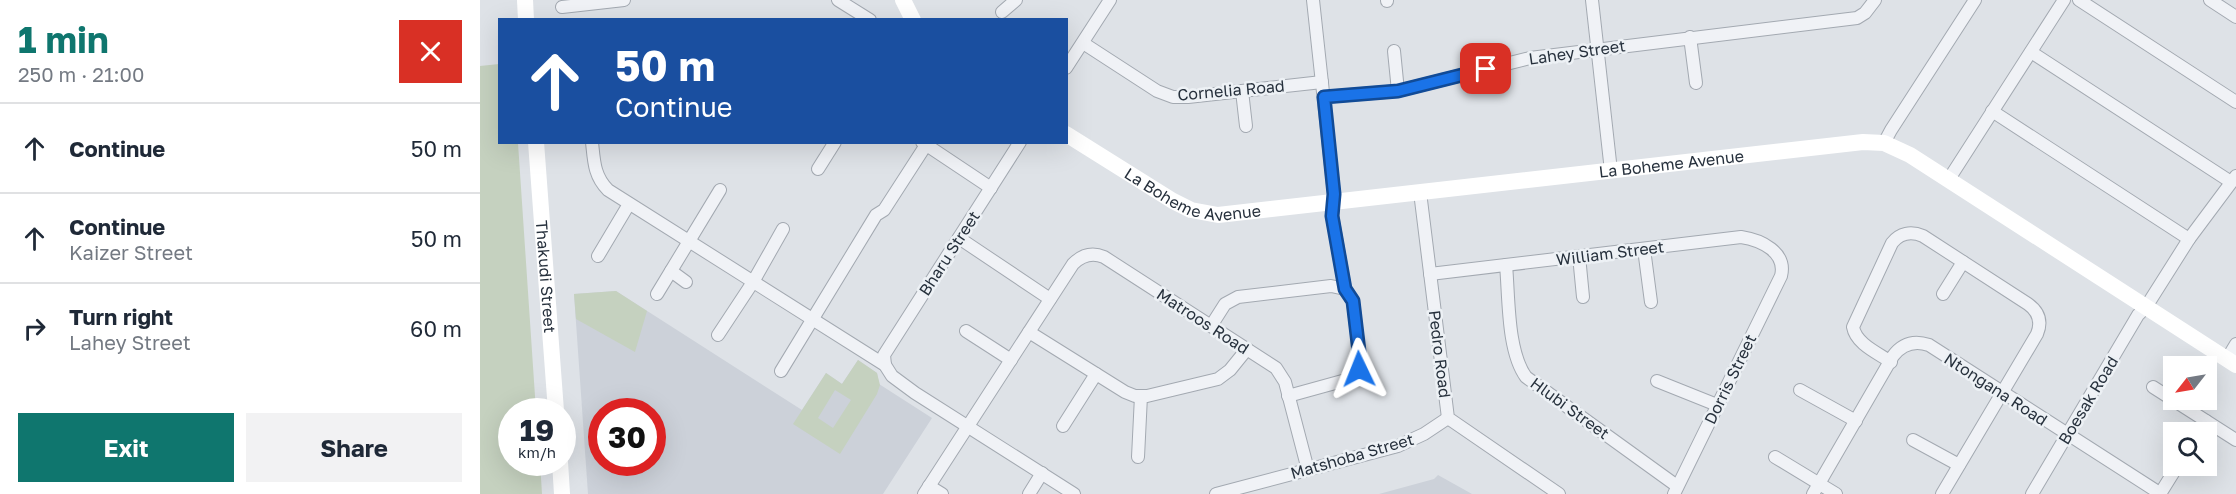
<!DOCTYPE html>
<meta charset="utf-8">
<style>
:root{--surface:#fff;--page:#f2f2f3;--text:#1f2937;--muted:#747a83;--line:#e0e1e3;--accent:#0f766e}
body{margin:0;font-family:"Golos Text",sans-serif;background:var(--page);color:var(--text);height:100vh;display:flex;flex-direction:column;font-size:22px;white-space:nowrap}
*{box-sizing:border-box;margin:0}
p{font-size:20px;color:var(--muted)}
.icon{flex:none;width:33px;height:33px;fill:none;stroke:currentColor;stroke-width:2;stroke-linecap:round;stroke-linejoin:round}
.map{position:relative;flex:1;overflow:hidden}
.panel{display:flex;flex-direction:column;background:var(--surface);width:480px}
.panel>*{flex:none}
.guide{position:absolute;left:18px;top:18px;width:570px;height:126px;border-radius:0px;box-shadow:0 6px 24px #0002;background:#1a4fa0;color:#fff;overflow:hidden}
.needle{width:39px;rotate:239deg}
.tools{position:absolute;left:1683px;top:356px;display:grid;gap:12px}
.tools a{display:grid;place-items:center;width:54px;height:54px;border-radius:0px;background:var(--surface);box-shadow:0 6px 24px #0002;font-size:30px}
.speed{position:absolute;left:18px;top:398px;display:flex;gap:12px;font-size:30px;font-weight:700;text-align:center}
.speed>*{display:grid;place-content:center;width:78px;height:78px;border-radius:50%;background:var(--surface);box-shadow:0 6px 24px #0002;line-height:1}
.speed small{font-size:15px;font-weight:400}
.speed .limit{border:9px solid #d22;background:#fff;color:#111}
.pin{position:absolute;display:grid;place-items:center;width:51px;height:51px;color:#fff;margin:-26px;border-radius:12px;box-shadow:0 3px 9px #0006}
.me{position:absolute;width:66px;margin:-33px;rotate:358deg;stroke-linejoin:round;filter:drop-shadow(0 0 4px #0008)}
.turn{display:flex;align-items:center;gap:21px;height:126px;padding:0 18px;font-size:27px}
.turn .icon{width:78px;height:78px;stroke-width:2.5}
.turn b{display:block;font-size:42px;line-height:51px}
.round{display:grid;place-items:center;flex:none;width:63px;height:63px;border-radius:0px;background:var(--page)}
.overview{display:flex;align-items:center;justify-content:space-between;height:102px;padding:0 18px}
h1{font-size:36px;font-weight:700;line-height:45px;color:var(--accent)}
.action{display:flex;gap:12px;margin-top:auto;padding:12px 18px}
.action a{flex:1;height:69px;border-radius:0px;background:var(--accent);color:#fff;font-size:24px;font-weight:700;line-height:69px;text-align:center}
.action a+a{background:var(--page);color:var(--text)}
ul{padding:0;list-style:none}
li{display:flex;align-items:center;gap:18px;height:90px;padding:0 18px;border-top:2px solid var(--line)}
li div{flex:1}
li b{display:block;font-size:22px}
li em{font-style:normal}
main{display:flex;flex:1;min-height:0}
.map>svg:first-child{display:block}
.built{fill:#ccd1d9;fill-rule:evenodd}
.green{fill:#c5d1bf;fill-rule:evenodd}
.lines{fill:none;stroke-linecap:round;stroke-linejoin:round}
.street-casing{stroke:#a3a9b1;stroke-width:14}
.street{stroke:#f0f2f6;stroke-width:12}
.secondary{stroke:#fff;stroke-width:16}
.route-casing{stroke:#114b97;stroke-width:15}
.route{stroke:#1a73e8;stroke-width:10}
.labels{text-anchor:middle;stroke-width:5;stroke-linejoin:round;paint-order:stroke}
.street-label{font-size:16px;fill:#27313d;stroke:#edf1f5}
</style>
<main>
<section class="panel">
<div class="overview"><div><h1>1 min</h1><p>250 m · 21:00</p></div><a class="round" style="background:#d93025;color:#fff"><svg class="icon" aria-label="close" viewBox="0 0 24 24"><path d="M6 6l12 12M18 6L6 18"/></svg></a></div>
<ul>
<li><svg class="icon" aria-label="ahead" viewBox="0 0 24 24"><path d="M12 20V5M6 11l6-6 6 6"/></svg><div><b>Continue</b></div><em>50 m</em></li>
<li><svg class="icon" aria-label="ahead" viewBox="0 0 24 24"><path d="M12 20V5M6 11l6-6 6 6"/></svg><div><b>Continue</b><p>Kaizer Street</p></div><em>50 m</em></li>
<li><svg class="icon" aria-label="right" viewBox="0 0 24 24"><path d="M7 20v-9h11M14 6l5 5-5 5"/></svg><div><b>Turn right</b><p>Lahey Street</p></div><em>60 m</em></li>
</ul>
<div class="action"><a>Exit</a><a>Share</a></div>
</section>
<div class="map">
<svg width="1756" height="494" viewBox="0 0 1756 494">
<rect width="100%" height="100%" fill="#dee2e7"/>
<g class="built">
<path d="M136 291 322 410 346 373 362 384 378 360 397 373 399 384 452 418 403 494H108L94 294ZM122 411H172V462H122Z"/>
<path d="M958 475 992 494H899L954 479Z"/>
</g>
<g class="green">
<path d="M19 64 20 142 38 143 56 411H32V462H60L62 494H0V66Z"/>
<path d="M136 291 167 311 155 352 96 319 94 294Z"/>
<path d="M378 360 397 373 400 385 397 394 360 454 313 424 346 373 362 384ZM355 390 371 400 353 428 338 418Z"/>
</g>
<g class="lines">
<g class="street-casing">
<g id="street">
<path d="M358 0 390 20"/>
<path d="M833 0 854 194 852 215 865 289"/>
<path d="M907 0V1"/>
<path d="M1112 0 1131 171"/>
<path d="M1599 0 1756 102"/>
<path d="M1730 0 1756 17"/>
<path d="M82 7 144 0"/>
<path d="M522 12 536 0"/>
<path d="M1210 37 1216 83"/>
<path d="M603 43 677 91 693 97H708L842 82"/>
<path d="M914 51 918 91"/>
<path d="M1551 52 1751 182"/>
<path d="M586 68 630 0"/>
<path d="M762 91 766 126"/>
<path d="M844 97 918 91 1050 58 1377 18 1385 13 1395 0"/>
<path d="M1512 111 1709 239"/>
<path d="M112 142C114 161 114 176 128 190L405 365 412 376 435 393 594 494"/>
<path d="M442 142 511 188"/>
<path d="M1404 143 1411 130 1495 0"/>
<path d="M338 169 355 142"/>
<path d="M1469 179 1584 0"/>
<path d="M940 192 968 418 1079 494"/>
<path d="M479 238 570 299"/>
<path d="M1164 249 1171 302"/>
<path d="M118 256 149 204"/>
<path d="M1099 256 1103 297"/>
<path d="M1026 265C1029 297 1027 351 1046 377L1197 486"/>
<path d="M191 271 206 282"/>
<path d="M950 274 1261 237C1281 240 1307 252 1301 276L1194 494"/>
<path d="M177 294 240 190"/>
<path d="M1463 294 1483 262"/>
<path d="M731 326 745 304 758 297 851 286 865 289 873 301 880 361C879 370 875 377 866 380L808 396"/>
<path d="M486 331 531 360"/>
<path d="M549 332 645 392 655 396H667L738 379 750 370 767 349"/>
<path d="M238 335 273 282 303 229"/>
<path d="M1747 359 1756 344"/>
<path d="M1411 362C1398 353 1376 344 1373 327L1412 243C1420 233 1431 231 1443 236L1548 304C1559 312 1562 322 1557 334L1462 494"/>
<path d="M405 365 404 355 540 142"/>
<path d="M301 371 396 215 404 210 446 145"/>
<path d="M1177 381 1237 405"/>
<path d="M1673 387 1756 440"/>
<path d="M1320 390 1376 421"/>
<path d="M583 426 616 374"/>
<path d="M1719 432 1726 421"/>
<path d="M1433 440 1479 465"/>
<path d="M658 457 661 396"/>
<path d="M1295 457 1356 494"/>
<path d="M449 486 462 494"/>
<path d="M444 494 593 264C602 255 612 252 624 257L796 368 805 382 828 470"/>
<path d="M549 494 562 473"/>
<path d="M736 494 918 446 944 434 968 418"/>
<path d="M1333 494 1413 356C1422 344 1434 340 1449 345L1681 494"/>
<path d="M1552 494 1658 315 1666 307 1709 239 1756 176"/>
<path d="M1680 494 1698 465"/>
</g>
</g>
<use href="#street" class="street"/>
<g class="secondary">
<path d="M45 0 46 20"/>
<path d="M423 0 433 20"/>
<path id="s1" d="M586 134 693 201 711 210 738 215 1383 142 1404 143 1430 155 1756 365"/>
<path id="s2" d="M56 142 76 411"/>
<path d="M80 462 82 494"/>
</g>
</g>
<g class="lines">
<g class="route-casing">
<path id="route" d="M879 369 880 360 873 301 865 289 852 216 854 194 844 97 918 91 1006 69"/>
</g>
<use href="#route" class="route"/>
</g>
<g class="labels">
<g class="street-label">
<text transform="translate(1097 52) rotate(-8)" y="6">Lahey Street</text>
<text transform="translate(751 90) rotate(-5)" y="6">Cornelia Road</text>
<text dy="6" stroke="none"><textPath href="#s1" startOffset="630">La Boheme Avenue</textPath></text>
<text dy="6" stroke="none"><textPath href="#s1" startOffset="144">La Boheme Avenue</textPath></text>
<text transform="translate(469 253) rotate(-57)" y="6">Bharu Street</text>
<text transform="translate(1130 253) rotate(-7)" y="6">William Street</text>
<text dy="6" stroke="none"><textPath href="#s2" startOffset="135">Thakudi Street</textPath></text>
<text transform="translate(723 321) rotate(33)" y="6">Matroos Road</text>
<text transform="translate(960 354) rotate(83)" y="6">Pedro Road</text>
<text transform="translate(1250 379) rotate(-64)" y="6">Dorris Street</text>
<text transform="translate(1516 389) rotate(33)" y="6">Ntongana Road</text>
<text transform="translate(1608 400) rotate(-59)" y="6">Boesak Road</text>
<text transform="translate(1090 408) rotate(36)" y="6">Hlubi Street</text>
<text transform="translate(872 456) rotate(-16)" y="6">Matshoba Street</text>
</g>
</g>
</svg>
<div class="tools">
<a><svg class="needle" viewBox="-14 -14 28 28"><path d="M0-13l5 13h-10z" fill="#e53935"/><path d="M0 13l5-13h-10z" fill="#747a83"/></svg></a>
<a><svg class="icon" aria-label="search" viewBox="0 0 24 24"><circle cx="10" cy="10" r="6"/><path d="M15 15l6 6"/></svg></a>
</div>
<div class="speed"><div>19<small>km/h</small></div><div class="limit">30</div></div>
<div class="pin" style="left:1006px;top:69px;background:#d93025"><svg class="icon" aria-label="arrive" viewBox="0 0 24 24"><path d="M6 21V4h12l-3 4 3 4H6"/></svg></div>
<svg class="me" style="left:879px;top:369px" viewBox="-20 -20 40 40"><path d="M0-17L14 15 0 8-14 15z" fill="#1a73e8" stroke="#fff" stroke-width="4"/></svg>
<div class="guide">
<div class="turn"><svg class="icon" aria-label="ahead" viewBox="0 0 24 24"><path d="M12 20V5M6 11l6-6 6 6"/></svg><div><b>50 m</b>Continue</div></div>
</div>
</div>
</main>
